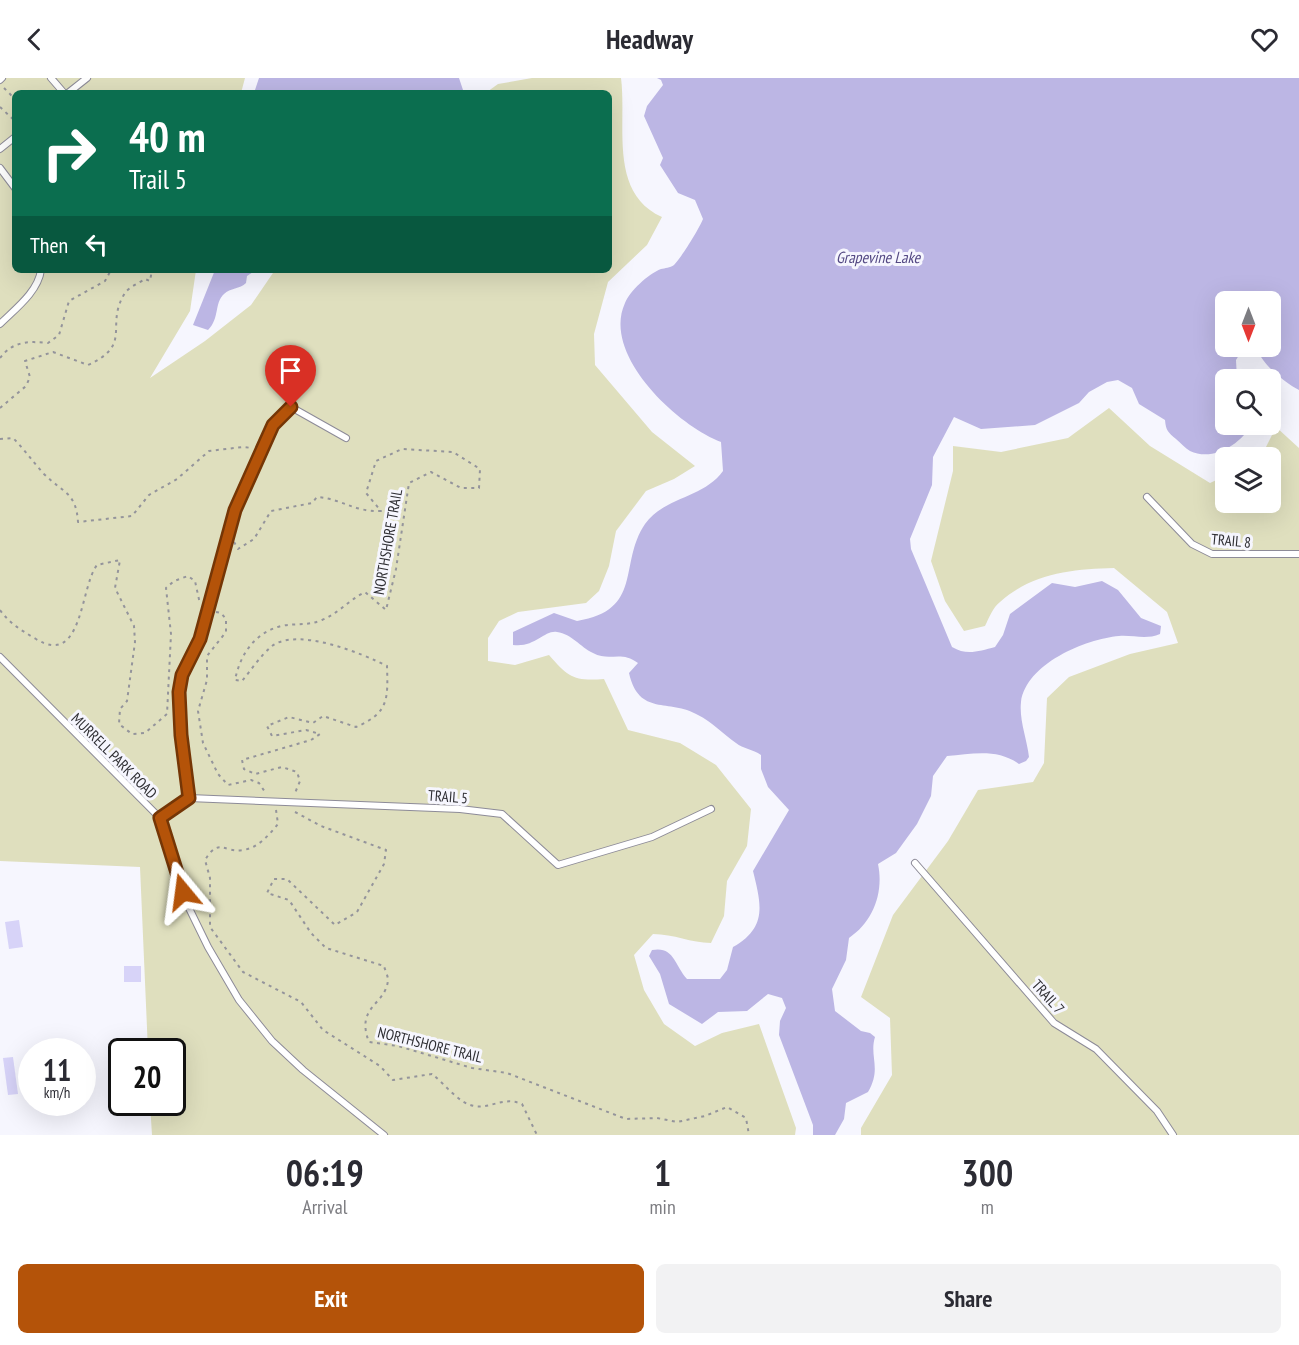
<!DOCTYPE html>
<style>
:root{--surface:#fff;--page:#f2f2f3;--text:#2b2b33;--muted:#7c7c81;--accent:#b45309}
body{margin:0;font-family:"PT Sans Narrow",sans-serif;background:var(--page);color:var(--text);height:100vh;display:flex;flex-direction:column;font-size:22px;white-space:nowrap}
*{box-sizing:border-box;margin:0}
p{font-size:20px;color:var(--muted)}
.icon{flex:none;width:33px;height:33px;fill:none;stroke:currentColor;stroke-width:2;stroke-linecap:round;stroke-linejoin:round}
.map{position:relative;height:1057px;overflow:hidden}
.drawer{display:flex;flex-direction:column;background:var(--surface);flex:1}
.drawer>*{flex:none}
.top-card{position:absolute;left:12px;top:12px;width:600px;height:183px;border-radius:9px;box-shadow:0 6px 24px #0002;background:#0b6e4f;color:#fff;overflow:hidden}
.needle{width:39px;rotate:180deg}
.fabs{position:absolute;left:1215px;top:213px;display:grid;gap:12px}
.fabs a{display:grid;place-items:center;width:66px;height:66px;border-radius:9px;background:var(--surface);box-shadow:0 6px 24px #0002;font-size:30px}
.speed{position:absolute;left:18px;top:960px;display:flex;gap:12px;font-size:30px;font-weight:700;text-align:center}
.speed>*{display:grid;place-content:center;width:78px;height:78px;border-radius:50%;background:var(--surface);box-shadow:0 6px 24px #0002;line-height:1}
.speed small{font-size:15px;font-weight:400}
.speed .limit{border:3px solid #111;border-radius:9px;background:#fff;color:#111}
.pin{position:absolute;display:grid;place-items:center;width:51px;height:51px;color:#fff;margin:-62px -26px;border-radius:50% 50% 50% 0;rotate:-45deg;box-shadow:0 0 6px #0007}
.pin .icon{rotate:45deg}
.me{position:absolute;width:66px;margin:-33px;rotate:344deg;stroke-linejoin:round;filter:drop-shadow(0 0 4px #0008)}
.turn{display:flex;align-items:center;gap:21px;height:126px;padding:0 18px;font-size:27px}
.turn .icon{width:78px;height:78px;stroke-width:2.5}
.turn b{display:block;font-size:42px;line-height:51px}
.then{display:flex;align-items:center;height:57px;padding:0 18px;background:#0003;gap:12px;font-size:22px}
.eta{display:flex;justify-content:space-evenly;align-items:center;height:102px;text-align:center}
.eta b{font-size:36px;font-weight:800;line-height:42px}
.action{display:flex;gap:12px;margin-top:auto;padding:12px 18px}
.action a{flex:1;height:69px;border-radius:9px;background:var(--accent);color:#fff;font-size:24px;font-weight:800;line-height:69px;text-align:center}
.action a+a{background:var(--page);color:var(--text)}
header{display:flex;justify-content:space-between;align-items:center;height:78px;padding:0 18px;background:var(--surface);font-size:27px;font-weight:800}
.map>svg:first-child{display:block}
.green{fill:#dfdfbe}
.water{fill:#bcb6e4}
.building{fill:#d7d3f8}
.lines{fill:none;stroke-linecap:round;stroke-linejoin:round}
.lane-casing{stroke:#8d8b98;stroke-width:8}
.path{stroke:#94949b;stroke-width:2;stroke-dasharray:3 4.5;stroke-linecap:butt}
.lane{stroke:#fff;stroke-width:6}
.route-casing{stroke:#753606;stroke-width:15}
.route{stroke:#b45309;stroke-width:10}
.labels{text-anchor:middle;stroke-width:6;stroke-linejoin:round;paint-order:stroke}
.street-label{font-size:15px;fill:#2f2f34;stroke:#f6f6fe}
.water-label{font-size:16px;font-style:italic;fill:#534883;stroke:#f6f6fe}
</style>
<header><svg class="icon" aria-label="back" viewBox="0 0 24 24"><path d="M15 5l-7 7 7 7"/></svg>Headway<svg class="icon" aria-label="heart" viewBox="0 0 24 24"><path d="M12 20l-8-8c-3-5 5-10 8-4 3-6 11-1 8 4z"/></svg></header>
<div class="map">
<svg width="1299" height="1057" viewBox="0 0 1299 1057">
<rect width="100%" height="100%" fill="#f6f6fe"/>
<g class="green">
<path d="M0 0H245L241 15H15V192H196L190 233 150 300 205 263 251 227 275 192H609V15L487 14 498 6 532 0H621C627 46 608 115 662 139L647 167 608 204 594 256 595 287 652 354 695 388 674 401 646 413 616 453 609 488 599 513 586 525 518 534 499 543 488 560V583L515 587 549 577C569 600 574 603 604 601L628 652 680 665 716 687 751 731 747 768 727 803 724 838 711 865C691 865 674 856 653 856L634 877 644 912 664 946 695 968 722 955 759 946 796 1050 795 1057H152L150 1025 172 1024V974L148 973 140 789 0 783Z"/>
<path d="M1109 330 1150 368 1210 405 1225 398 1226 424H1270V380L1261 379 1276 349 1299 370V1057H861V1050L892 997 890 940 861 919 893 837 948 763 978 712 1033 704 1044 685 1047 620 1069 599 1130 576 1178 565 1167 534 1114 490C1073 491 1032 495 1000 524 993 529 989 540 985 548L964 553 945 523 931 483 953 393V368L1001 374 1068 360Z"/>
</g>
<g class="water">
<path d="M259 0H459L464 15H254Z"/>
<path d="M657 0H1299V312C1285 305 1259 284 1257 269L1270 268V224H1226V268L1244 269 1236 282 1237 301 1226 302V346L1251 347C1241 366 1213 384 1190 373 1185 370 1181 365 1176 361 1168 354 1166 353 1165 342L1139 326 1132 310 1118 302 1107 304 1089 314 1079 325 1035 347 981 351 954 339 933 379 932 407 910 461 911 471 952 569C967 578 979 573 995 569L1003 557 1010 536 1052 505 1075 509 1102 503 1118 512 1141 540 1161 548 1160 556C1146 562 1134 557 1119 558 1085 561 1026 586 1021 624 1019 642 1027 661 1029 679L1026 683 1019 686C997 670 972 676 947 678L933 698 931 718 917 746 896 775 878 786C884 815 873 844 849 860L846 882 832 911 835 933 861 953 870 955 875 959C869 979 882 990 868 1014L846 1025 844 1041 835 1057H813V1047L779 957 780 943 786 930 782 920 768 916 747 933 718 934 702 946 669 926 660 896 649 878 652 872C674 868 674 886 687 901H720L727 892 733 869C768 849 761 826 753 793L789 732 768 709 761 691V677C753 671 743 671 736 665 723 656 712 644 698 637 669 620 639 639 629 595L638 585C621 572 610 584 593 575 580 569 572 556 557 554 544 552 535 570 513 567V554L554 535 577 543C644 532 618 486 645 446 664 419 704 420 723 393L721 364C678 348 601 277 625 225 630 213 648 196 661 191 665 190 670 190 674 187 681 180 699 151 703 141L695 122 678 115 660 87 663 80 644 38 647 28 663 7 661 2Z"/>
<path d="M215 192H256L247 198 246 205C240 211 230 210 224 216 214 225 220 240 208 252L193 247Z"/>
</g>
<g class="building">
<path d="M19 842 23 869 9 871 5 844Z"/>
<rect x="124" y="888" width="17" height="16"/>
<path d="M13 979 18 1016 8 1017 3 980Z"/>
</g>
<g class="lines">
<g class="lane-casing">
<g id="lane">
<path d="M51 0 64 15"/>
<path d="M0 2 2 0"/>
<path d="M68 15 87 0"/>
<path d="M0 71 15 59"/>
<path d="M0 90 15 110"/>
<path d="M0 246C15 231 38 214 41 192"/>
<path d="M1147 419 1192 466 1212 476H1299"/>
<path d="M0 579 160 740 188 828 208 869 239 922 272 963 303 992 384 1057"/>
<path d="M189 720 181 657 179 614 182 597 200 561 235 432 273 347 291 329 346 360"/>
<path d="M160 740 189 720 460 731 502 736 558 787 652 759 711 731"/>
<path d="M915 785 1054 945 1096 971 1157 1033 1173 1057"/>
</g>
</g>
<g class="path">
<path d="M4 10 15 21"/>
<path d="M0 29 15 43"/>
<path d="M0 280C13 263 28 263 48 265L59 257 69 223 105 203 111 192"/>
<path d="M0 330 26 308 30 299 25 283 53 274 88 287C134 266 104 248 125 215 129 209 139 205 145 201L150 203 152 192"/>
<path d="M0 361 13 360C24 371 33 384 44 396 63 415 76 414 78 444L132 438 149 417 177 401 209 373 243 369 252 370"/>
<path d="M234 464 238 471 254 461 271 433 312 425 317 419C343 421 353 434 381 433L366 415 376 383 402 371 453 374 480 391 479 410H461L431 394 409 405 396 491 386 532 365 514C349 522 339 535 322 542 308 548 296 545 281 548 254 555 240 577 235 602L242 603C251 592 261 577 272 568 298 549 361 575 387 588 388 621 389 635 356 649L323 638 313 645 289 639 267 648 272 658 306 652 320 656 311 662 242 682 244 691 255 696 282 689 297 694 300 703 295 715"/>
<path d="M0 532C10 546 21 552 36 561 83 590 80 509 97 487L120 482 115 510 134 548 135 564 127 623 120 631 119 646 132 656 145 655 167 636 171 556 166 510 174 503 188 498 195 503 200 526"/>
<path d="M216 534 221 535 226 541V554L207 578V602L198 633 203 665 218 696 228 707 251 702 259 705 265 714"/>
<path d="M276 732 278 746C269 757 258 770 243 772 224 775 219 759 205 782L210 800V849L243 894 301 924 323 952 380 988 393 1002 432 996C445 1006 458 1025 474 1028 491 1031 503 1018 522 1026L537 1057"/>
<path d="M295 734 321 748 386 772 384 786 357 834 335 847 287 801H274L267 815 289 822 311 855 326 870 384 888C385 892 388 898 388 902 386 927 355 928 369 964L398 968 472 990 507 995 626 1041 657 1040 677 1044 705 1038 727 1029 746 1040 749 1057"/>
</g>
<use href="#lane" class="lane"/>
</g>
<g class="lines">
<g class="route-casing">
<path id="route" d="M183 814 160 740 189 720 181 657 179 614 182 597 200 561 235 432 273 347 291 329"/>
</g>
<use href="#route" class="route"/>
</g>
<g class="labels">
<g class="street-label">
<text transform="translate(1231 463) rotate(5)" y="5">TRAIL 8</text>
<text transform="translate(388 464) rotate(-80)" y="5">NORTHSHORE TRAIL</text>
<text transform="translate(114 678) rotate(45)" y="5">MURRELL PARK ROAD</text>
<text transform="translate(448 719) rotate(4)" y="5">TRAIL 5</text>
<text transform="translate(1048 919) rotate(48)" y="5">TRAIL 7</text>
<text transform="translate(430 967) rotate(14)" y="5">NORTHSHORE TRAIL</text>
</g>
<g class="water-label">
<text x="878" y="185">Grapevine Lake</text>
</g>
</g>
</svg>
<div class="fabs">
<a><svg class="needle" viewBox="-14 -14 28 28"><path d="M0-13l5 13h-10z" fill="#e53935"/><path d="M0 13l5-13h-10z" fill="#7c7c81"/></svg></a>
<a><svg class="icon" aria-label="search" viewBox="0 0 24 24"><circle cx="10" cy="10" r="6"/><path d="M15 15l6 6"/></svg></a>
<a><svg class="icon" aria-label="layers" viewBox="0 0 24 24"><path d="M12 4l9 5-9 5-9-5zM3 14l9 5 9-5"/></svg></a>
</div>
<div class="speed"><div>11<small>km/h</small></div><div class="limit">20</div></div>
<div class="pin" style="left:291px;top:329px;background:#d93025"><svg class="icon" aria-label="arrive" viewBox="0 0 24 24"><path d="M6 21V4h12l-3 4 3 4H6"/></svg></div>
<svg class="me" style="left:183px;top:814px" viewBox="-20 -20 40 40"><path d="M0-17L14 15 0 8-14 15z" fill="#b45309" stroke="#fff" stroke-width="4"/></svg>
<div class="top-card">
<div class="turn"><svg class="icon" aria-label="right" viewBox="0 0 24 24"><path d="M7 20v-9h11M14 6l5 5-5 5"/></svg><div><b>40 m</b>Trail 5</div></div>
<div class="then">Then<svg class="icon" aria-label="left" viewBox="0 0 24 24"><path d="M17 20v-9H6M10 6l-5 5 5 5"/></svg></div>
</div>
</div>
<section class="drawer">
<div class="eta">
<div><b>06:19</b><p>Arrival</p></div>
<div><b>1</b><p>min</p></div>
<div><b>300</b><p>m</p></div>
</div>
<div class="action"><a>Exit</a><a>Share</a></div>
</section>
